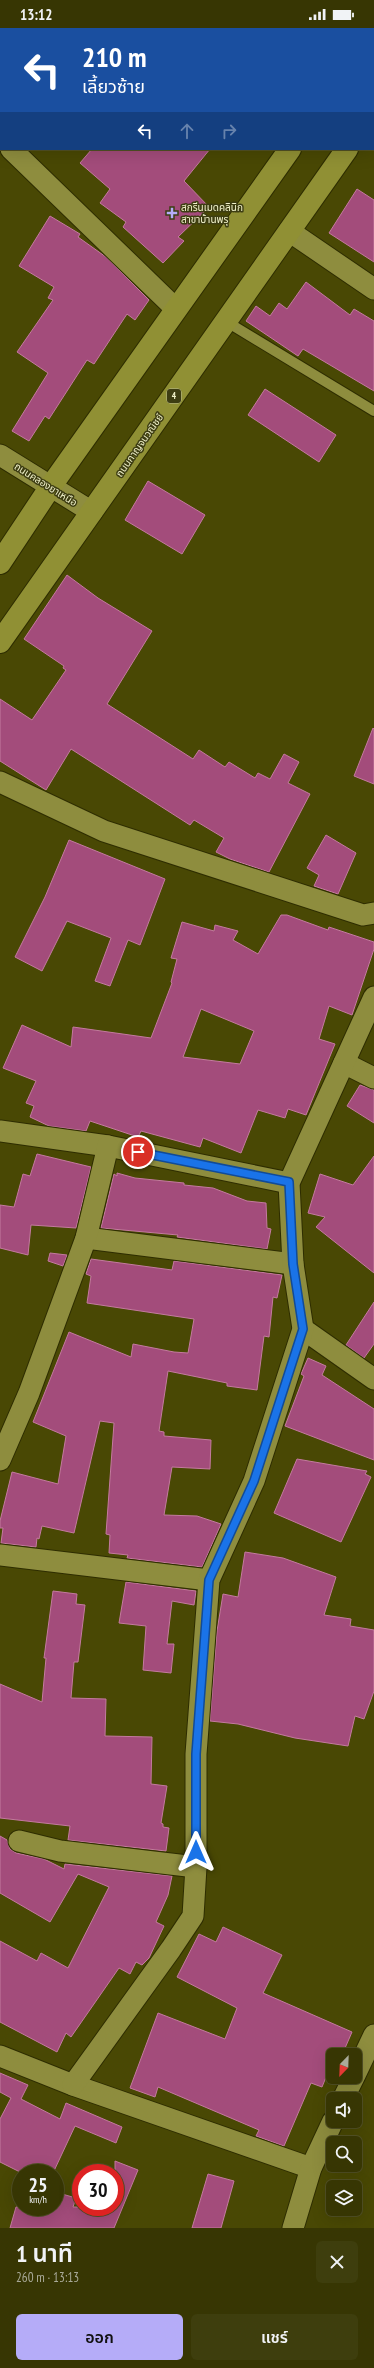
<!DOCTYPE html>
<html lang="th">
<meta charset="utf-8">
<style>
:root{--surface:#373603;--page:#3e3e0d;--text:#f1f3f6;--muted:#aaab9a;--line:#515025;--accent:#b5acf8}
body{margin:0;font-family:"PT Sans Narrow","Noto Sans Thai",sans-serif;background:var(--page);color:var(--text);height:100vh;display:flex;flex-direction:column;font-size:15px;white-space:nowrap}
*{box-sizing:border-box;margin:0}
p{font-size:13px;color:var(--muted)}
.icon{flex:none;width:22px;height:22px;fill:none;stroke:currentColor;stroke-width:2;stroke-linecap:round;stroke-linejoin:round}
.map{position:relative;height:2200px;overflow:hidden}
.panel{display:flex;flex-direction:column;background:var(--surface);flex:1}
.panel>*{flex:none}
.hud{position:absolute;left:0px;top:0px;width:374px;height:122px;box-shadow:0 4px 16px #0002,0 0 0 1px var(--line);background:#1a4fa0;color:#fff;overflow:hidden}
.needle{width:26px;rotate:203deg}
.tools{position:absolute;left:326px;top:2020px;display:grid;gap:8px}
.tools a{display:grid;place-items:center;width:36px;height:36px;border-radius:6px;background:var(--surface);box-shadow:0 4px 16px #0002,0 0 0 1px var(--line);font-size:20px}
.speed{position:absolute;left:12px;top:2136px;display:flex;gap:8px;font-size:20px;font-weight:700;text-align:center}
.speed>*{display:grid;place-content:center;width:52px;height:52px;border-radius:50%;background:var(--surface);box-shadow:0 4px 16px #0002,0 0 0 1px var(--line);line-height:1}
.speed small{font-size:10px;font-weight:400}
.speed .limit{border:6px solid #d22;background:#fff;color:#111}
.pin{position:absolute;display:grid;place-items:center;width:34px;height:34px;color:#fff;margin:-17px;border:2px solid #fff;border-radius:50%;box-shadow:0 1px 4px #0007}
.me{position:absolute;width:44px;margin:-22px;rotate:0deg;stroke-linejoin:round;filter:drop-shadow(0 0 3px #0008)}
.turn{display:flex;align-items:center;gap:14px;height:84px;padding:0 16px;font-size:18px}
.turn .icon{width:52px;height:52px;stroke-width:2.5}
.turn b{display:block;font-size:28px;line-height:34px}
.lanes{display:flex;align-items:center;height:38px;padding:0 16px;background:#0003;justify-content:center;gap:20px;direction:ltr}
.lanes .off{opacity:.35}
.round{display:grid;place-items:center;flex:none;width:42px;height:42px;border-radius:6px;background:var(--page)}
.summary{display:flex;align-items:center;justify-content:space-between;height:68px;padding:0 16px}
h1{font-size:24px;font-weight:600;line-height:30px}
.button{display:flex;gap:8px;margin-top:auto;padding:8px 16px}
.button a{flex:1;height:46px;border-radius:6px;background:var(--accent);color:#111;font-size:16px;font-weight:600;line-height:46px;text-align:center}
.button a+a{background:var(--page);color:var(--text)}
.status{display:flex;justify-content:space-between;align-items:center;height:28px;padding:0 20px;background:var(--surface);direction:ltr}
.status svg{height:11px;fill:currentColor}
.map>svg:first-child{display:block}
.building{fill:#a34c7b;stroke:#c47a9f;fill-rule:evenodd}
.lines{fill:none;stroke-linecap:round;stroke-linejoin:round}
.lane-casing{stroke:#2e2d01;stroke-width:12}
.street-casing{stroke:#2e2d01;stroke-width:23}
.highway-casing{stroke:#2e2d01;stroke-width:24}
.lane{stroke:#8e8d3e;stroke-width:10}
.street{stroke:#8e8d3e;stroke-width:21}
.highway{stroke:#909034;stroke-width:22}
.route-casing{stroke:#114b97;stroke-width:10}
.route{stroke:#1a73e8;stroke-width:7}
.poi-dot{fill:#b5acf8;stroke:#3d3d12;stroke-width:1.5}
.labels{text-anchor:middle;stroke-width:3;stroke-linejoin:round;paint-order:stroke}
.shield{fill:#3d3d12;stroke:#bbbc94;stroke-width:1}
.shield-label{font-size:9px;font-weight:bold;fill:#f1f2cb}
.poi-label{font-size:10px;fill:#f1f2cb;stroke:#3d3d12;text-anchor:start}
.street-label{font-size:10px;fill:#f1f2cb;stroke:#3d3d12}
</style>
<div class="status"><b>13:12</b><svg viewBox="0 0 49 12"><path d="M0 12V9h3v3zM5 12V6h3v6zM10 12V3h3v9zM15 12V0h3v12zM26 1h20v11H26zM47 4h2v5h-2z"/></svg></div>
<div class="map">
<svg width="374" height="2200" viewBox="0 0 374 2200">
<rect width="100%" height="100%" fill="#494804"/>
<g class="building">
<path d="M92 121H210L184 153 209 179 178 209 184 213 163 235 123 199 126 194 100 175 110 161 80 135Z"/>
<path d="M357 161 374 172V234L329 205Z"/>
<path d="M50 188 80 206 78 209 106 229 149 272 135 292 127 286 94 336 87 332 49 391 45 388 29 413 12 403 48 345 17 324 53 272 48 270 54 259 19 238Z"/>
<path d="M306 254 350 287 354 281 374 293V363L303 321 298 328 246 293 256 278 270 288 279 275 287 281Z"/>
<path d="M265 361 336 407 319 434 248 387Z"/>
<path d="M148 453 205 487 182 526 125 492Z"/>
<path d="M67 547 98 570 152 603 107 676 193 731 199 722 225 739 229 734 255 750 258 745 270 751 284 726 299 734 288 755 310 766 269 844 230 831 216 824 224 810 194 792 190 797 71 721 46 762 0 733V671L32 692 66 642 63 640 64 638 24 611Z"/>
<path d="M373 700 374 701V756L354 748Z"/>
<path d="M326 807 356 825 338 866 314 858 319 847 307 840Z"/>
<path d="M69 812 165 851 140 917 128 912 110 958 95 953 111 910 67 893 42 943 15 929 45 869Z"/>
<path d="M281 887H287L328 902 329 899 374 914V921L352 987 329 978 319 1011 335 1016 306 1087 288 1081 285 1090 258 1082 241 1125 203 1110 200 1119 141 1103 138 1109 90 1093 86 1103 49 1098 30 1089 34 1078 26 1075 36 1053 3 1040 22 997 71 1019 73 999 151 1010 172 955 171 954 177 931 171 930 182 894 214 903 215 897 238 903 233 912 258 926ZM201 981 254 1003 240 1036 183 1029Z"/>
<path d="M360 1057 374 1062V1095L347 1078Z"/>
<path d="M37 1126 91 1139 76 1200 31 1197 28 1227 0 1220V1177L14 1179 23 1146 30 1148Z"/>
<path d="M374 1128V1245L316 1199 325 1189 308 1185 320 1146 353 1157Z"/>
<path d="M117 1145 135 1150 184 1155V1157L213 1160 247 1173 266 1175 267 1200 271 1201 267 1221 177 1209 178 1207 101 1200 114 1146 117 1148Z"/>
<path d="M50 1225 67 1227 63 1238 48 1233Z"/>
<path d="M91 1231 172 1242 174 1233 282 1247 277 1270 273 1269 269 1309 264 1308 257 1362 227 1358V1355L168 1343 159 1403 164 1404V1408L211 1412 210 1441 172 1439 164 1487 197 1488 221 1496 202 1539 127 1530 128 1527 109 1525 110 1507 106 1506 114 1395 100 1393 74 1505 42 1498 39 1511 37 1510 36 1519 1 1515 3 1500H0V1493L12 1444 58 1456 66 1408 33 1394 69 1304 131 1329 133 1316 174 1324 188 1325 194 1291 87 1275 91 1248 86 1246Z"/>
<path d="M374 1274V1316L364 1330 346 1317Z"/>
<path d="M308 1330 326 1338 322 1347 374 1381V1432L285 1398 304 1348 301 1346Z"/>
<path d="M297 1431 367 1443 365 1446 371 1449 341 1514 274 1485Z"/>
<path d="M245 1524 283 1530 336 1549 324 1587 351 1591 350 1598 374 1602V1663L364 1691 355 1688 348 1718 295 1710 238 1696 210 1693 217 1603 223 1566 238 1569Z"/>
<path d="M126 1554 196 1563 194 1577 172 1573 167 1616H174L171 1645 143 1642 146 1598 119 1595Z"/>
<path d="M53 1563 77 1566 76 1576 85 1577 78 1634H74L71 1670 106 1671 105 1708 152 1709 151 1756 167 1758 161 1795 163 1796V1799L169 1800 166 1823 68 1812 70 1798 0 1790V1656L42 1674 46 1630H44Z"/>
<path d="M0 1808 7 1812 10 1821 16 1825 44 1831 64 1841 65 1836 172 1848 168 1867 156 1894 164 1898 149 1930 142 1937 136 1934 130 1946 119 1940 71 2009 66 2005 57 2024 0 1994V1913L37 1933 41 1925 68 1940 109 1859 78 1846 50 1894 0 1865Z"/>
<path d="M223 1899 282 1927 263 1965 352 2004 342 2027H333V2032L322 2059 311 2055 284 2118 256 2108 259 2102 158 2059 155 2069 130 2060 158 1985 225 2011 237 1980 177 1949 199 1906 216 1914Z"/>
<path d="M0 2045 28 2057 21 2071 60 2091 66 2075 122 2099 116 2115 75 2098 53 2145H22L0 2134V2091L11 2070 0 2064Z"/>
<path d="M115 2133 138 2142 114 2200H10L16 2179H55V2164L76 2170 73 2179H115Z"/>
<path d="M208 2146 234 2153 221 2200H192Z"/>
</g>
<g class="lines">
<g class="lane-casing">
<path id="lane" d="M227 294 374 383"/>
</g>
<g class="street-casing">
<g id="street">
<path d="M11 121 176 281"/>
<path d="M289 203 374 261"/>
<path d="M0 427 92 484"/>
<path d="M0 754 104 803 363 887 374 885"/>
<path d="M344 1035 374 1050"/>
<path d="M0 1103 108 1118 289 1155"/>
<path d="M86 1210 293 1236"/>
<path d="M303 1301 374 1351"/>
<path d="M0 1432 29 1365 86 1210 108 1118"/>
<path d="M0 1527 209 1552"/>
<path d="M19 1813 60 1823 196 1839"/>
<path d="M0 2028 73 2057 311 2140"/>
<path d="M355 2047 374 2007"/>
<path d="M73 2057 171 1921 193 1888 196 1839V1726L209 1552 254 1453 303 1301 293 1236 289 1155 374 969"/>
<path d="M343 2071 354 2049"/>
<path d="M293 2200 311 2140 333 2093"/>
</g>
</g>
<g class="highway-casing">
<g id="highway">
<path d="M373 4 374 3"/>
<path d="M373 83 374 82"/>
<path d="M0 535 51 458 290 121"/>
<path d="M0 614 347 121"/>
</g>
</g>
<use href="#lane" class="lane"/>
<use href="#street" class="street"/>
<use href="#highway" class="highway"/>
</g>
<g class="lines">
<g class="route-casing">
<path id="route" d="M138 1124 289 1154 293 1236 303 1301 254 1453 209 1552 196 1726V1824"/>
</g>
<use href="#route" class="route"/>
</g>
<path class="poi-dot" d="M170 179h4v4h4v4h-4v4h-4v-4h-4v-4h4z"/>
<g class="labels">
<rect class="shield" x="167" y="361" width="14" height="14" rx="3"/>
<g class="shield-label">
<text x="174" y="371">4</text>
</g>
<g class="poi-label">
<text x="181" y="183">สกรีนเมดคลินิก<tspan x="181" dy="12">สาขาบ้านพรุ</tspan></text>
</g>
<g class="street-label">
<text transform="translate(139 417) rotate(-55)" y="4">ถนนกาญจนวณิชย์</text>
<text transform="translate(46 456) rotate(32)" y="4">ถนนคลองยาเหนือ</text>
</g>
</g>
</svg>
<div class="tools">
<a><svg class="needle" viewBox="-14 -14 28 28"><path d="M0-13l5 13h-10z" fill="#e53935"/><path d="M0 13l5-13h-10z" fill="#aaab9a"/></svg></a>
<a><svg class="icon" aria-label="sound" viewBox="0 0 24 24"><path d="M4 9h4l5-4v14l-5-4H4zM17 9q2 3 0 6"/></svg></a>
<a><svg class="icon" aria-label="search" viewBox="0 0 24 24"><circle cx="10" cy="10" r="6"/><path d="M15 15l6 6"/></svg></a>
<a><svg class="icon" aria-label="layers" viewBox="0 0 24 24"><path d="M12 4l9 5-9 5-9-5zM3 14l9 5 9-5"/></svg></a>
</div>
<div class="speed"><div>25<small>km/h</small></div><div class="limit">30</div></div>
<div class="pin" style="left:138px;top:1124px;background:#d93025"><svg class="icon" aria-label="arrive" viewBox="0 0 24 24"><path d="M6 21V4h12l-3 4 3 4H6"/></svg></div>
<svg class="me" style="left:196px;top:1824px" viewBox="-20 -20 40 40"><path d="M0-17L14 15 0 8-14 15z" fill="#1a73e8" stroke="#fff" stroke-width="4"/></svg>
<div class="hud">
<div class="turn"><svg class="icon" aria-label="left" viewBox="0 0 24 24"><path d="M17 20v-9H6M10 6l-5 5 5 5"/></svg><div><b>210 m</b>เลี้ยวซ้าย</div></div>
<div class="lanes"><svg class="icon" aria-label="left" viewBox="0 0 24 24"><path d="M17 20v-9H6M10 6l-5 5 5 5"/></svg><svg class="icon off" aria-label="ahead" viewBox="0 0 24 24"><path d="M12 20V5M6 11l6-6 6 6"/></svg><svg class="icon off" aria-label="right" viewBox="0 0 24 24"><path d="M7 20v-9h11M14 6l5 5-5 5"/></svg></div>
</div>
</div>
<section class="panel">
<div class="summary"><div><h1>1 นาที</h1><p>260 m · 13:13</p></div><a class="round"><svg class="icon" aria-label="close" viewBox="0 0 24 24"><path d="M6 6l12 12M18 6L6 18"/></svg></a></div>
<div class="button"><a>ออก</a><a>แชร์</a></div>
</section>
